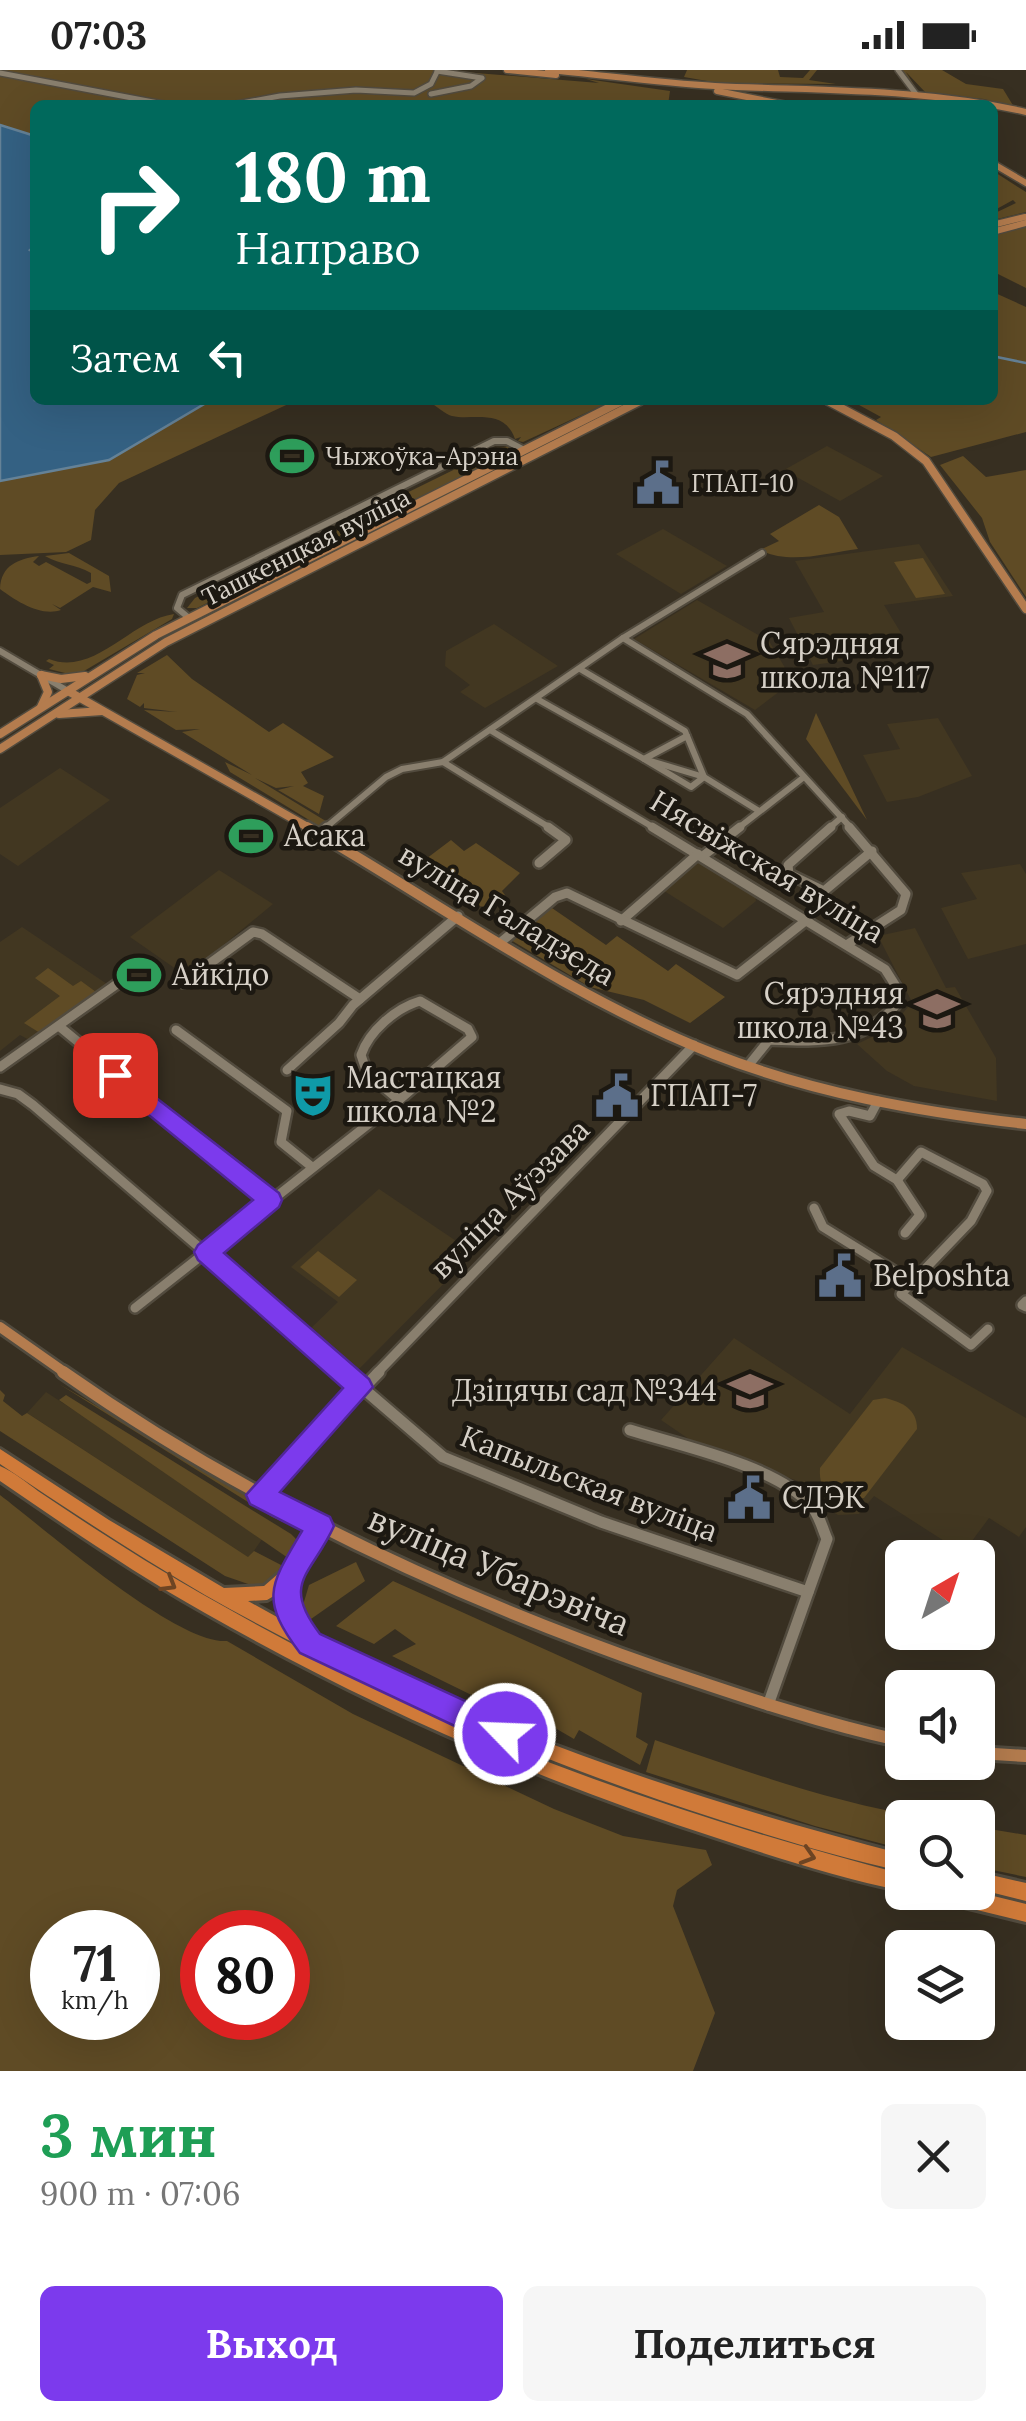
<!DOCTYPE html>
<html lang="ru">
<meta charset="utf-8">
<style>
:root{--surface:#fff;--page:#f6f6f6;--text:#222;--muted:#767676;--accent:#7c3aed}
body{margin:0;font-family:Lora,serif;background:var(--page);color:var(--text);height:100vh;display:flex;flex-direction:column;font-size:38px;white-space:nowrap}
*{box-sizing:border-box;margin:0}
p{font-size:32px;color:var(--muted)}
.icon{flex:none;width:55px;height:55px;fill:none;stroke:currentColor;stroke-width:2;stroke-linecap:round;stroke-linejoin:round}
.map{position:relative;height:2001px;overflow:hidden}
.sheet{display:flex;flex-direction:column;background:var(--surface);flex:1}
.sheet>*{flex:none}
.guide{position:absolute;left:30px;top:30px;width:968px;height:305px;border-radius:15px;box-shadow:0 10px 40px #0002;background:#00695c;color:#fff;overflow:hidden}
.needle{width:65px;rotate:39deg}
.controls{position:absolute;left:885px;top:1470px;display:grid;gap:20px}
.controls a{display:grid;place-items:center;width:110px;height:110px;border-radius:15px;background:var(--surface);box-shadow:0 10px 40px #0002;font-size:50px}
.speed{position:absolute;left:30px;top:1840px;display:flex;gap:20px;font-size:50px;font-weight:700;text-align:center}
.speed>*{display:grid;place-content:center;width:130px;height:130px;border-radius:50%;background:var(--surface);box-shadow:0 10px 40px #0002;line-height:1}
.speed small{font-size:25px;font-weight:400}
.speed .limit{border:15px solid #d22;background:#fff;color:#111}
.pin{position:absolute;display:grid;place-items:center;width:85px;height:85px;color:#fff;margin:-42px;border-radius:20px;box-shadow:0 5px 15px #0006}
.me{position:absolute;width:110px;margin:-55px;rotate:294deg;stroke-linejoin:round;filter:drop-shadow(0 0 8px #0008)}
.turn{display:flex;align-items:center;gap:35px;height:210px;padding:0 40px;font-size:45px}
.turn .icon{width:130px;height:130px;stroke-width:2.5}
.turn b{display:block;font-size:70px;line-height:85px}
.then{display:flex;align-items:center;height:95px;padding:0 40px;background:#0003;gap:20px;font-size:38px}
.round{display:grid;place-items:center;flex:none;width:105px;height:105px;border-radius:15px;background:var(--page)}
.summary{display:flex;align-items:center;justify-content:space-between;height:170px;padding:0 40px}
h1{font-size:60px;font-weight:700;line-height:75px;color:#1e9e55}
.action{display:flex;gap:20px;margin-top:auto;padding:20px 40px}
.action a{flex:1;height:115px;border-radius:15px;background:var(--accent);color:#fff;font-size:40px;font-weight:700;line-height:115px;text-align:center}
.action a+a{background:var(--page);color:var(--text)}
.status{display:flex;justify-content:space-between;align-items:center;height:70px;padding:0 50px;background:var(--surface);direction:ltr}
.status svg{height:28px;fill:currentColor}
.map>svg:first-child{display:block}
.built{fill:#423721}
.green{fill:#5f4b25;fill-rule:evenodd}
.water{fill:#346183;stroke:#658297;stroke-width:2.5}
.lines{fill:none;stroke-linecap:round;stroke-linejoin:round}
.stream{stroke:#658297;stroke-width:2.5}
.minor-far3-casing{stroke:#524b3e;stroke-width:8}
.minor-far2-casing{stroke:#524b3e;stroke-width:10}
.minor-far1-casing{stroke:#524b3e;stroke-width:14}
.minor-casing{stroke:#524b3e;stroke-width:16}
.major-far3-casing{stroke:#524b3e;stroke-width:9}
.major-far2-casing{stroke:#524b3e;stroke-width:11}
.major-far1-casing{stroke:#524b3e;stroke-width:15}
.major-casing{stroke:#524b3e;stroke-width:18}
.highway-casing{stroke:#524b3e;stroke-width:6}
.minor-far3{stroke:#897f6e;stroke-width:5}
.minor-far2{stroke:#897f6e;stroke-width:6}
.minor-far1{stroke:#897f6e;stroke-width:9}
.minor{stroke:#897f6e;stroke-width:11}
.major-far3{stroke:#b47c4e;stroke-width:6}
.major-far2{stroke:#b47c4e;stroke-width:8}
.major-far1{stroke:#b47c4e;stroke-width:10}
.major{stroke:#b47c4e;stroke-width:12}
.highway{fill:#d07a39;fill-rule:evenodd}
.oneway{stroke:#6d4423}
.route{fill:#7c3aed;stroke:#51269a;stroke-width:2.5}
.labels{text-anchor:middle;stroke-width:9;stroke-linejoin:round;paint-order:stroke}
.far-poi-label{font-size:25px;fill:#d6d0c7;stroke:#1c1811;text-anchor:start}
.far-street-label{font-size:25px;fill:#d6d0c7;stroke:#1c1811}
.poi-label{font-size:30px;fill:#d6d0c7;stroke:#1c1811;text-anchor:start}
.street-label{font-size:30px;fill:#d6d0c7;stroke:#1c1811}
.near-street-label{font-size:35px;fill:#d6d0c7;stroke:#1c1811}
</style>
<div class="status"><b>07:03</b><svg viewBox="0 0 49 12"><path d="M0 12V9h3v3zM5 12V6h3v6zM10 12V3h3v9zM15 12V0h3v12zM26 1h20v11H26zM47 4h2v5h-2z"/></svg></div>
<div class="map">
<svg width="1026" height="2001" viewBox="0 0 1026 2001">
<rect width="100%" height="100%" fill="#372f21"/>
<g class="built">
<path d="M827 376 883 406 840 431 784 400Z"/>
<path d="M663 459 727 496 681 524 616 484Z"/>
<path d="M919 474 953 526 884 535 901 563 842 591 813 595 789 548 824 542 795 491Z"/>
<path d="M697 530 769 571 793 611 755 640 634 569Z"/>
<path d="M494 554 558 596 485 638 460 622 470 615 445 596 446 581Z"/>
<path d="M938 648 972 706 918 727 887 732 863 685 900 679 887 654Z"/>
<path d="M60 698 110 730 18 796 0 784V738Z"/>
<path d="M699 788 753 819 756 831 723 858 661 819Z"/>
<path d="M1020 794 1026 804V874L968 889 941 838 977 829 961 803Z"/>
<path d="M219 800 273 834 186 906 130 867Z"/>
<path d="M22 857 110 916 33 972 20 965 0 981V872Z"/>
<path d="M915 858 946 918 955 917 996 988 997 1031 914 1016 887 1001 857 974 891 958 912 932 878 866Z"/>
<path d="M379 1119 474 1183 355 1303 307 1262 338 1232 291 1197Z"/>
<path d="M734 1268 850 1344 902 1277 1026 1348V1457L1019 1467 989 1448 963 1483 874 1426 859 1444 838 1445 809 1428 798 1418V1411L702 1378 661 1350Z"/>
<path d="M46 1322 265 1465 249 1488 27 1343Z"/>
</g>
<g class="green">
<path d="M0 0H439L599 13 586 9 670 21 668 35H35V66L0 55Z"/>
<path d="M687 0H778L780 7 803 8 810 0H817L809 10 836 14 699 13 707 11 684 7Z"/>
<path d="M900 0H942L966 14 1003 19 1014 37 984 29 927 24 906 2 914 15 911 17Z"/>
<path d="M993 101 1026 122V142L993 150V144L1016 133 1013 130 993 141V128L998 124 993 116Z"/>
<path d="M1026 156V218L994 202 992 166Z"/>
<path d="M993 222 1026 237V362L931 387 876 350 881 347 850 330H992Z"/>
<path d="M211 330H297L119 413 95 440 91 470 66 482 0 485V411L109 390Z"/>
<path d="M427 330H614L523 372 518 371 521 367 515 369C504 337 471 351 452 346 446 345 435 335 427 330Z"/>
<path d="M509 376 507 384 393 440 390 438 378 444 370 441 498 378Z"/>
<path d="M963 386 986 407 1026 400V527L990 472 982 448 940 395Z"/>
<path d="M819 435 839 447 858 479C827 483 789 495 760 480L779 471 770 464Z"/>
<path d="M336 459 345 465 197 538H187L195 528Z"/>
<path d="M69 483 109 506 111 522 93 517 60 538 52 534 61 540C41 547 16 531 0 519 1 495 18 489 39 486L33 492 39 496 46 492 87 514 91 512V503C75 494 61 495 45 486Z"/>
<path d="M923 488 945 524 916 528 894 492Z"/>
<path d="M174 544 172 549 84 601 73 605 49 599 54 595 46 591 49 589C94 607 131 550 174 544Z"/>
<path d="M167 585 192 609 269 662 283 653 334 687 301 702 308 713 303 716 324 726 319 744 278 720 294 716 276 718 255 708 329 753 319 756 230 702 225 692 252 705 182 662 200 659 176 660 144 640 177 642 144 638V633L140 637 127 629 137 605 145 603H137Z"/>
<path d="M816 643 867 750 806 669Z"/>
<path d="M451 770 464 781 476 773 520 803 502 821 505 825 490 837 475 836 414 798Z"/>
<path d="M549 836 606 875 617 866 668 901 676 894 725 927 690 953 644 930 590 917 509 869Z"/>
<path d="M48 898 73 916 81 911 96 922 40 963 24 953 60 926 35 908Z"/>
<path d="M318 1181 357 1210 339 1227 300 1197Z"/>
<path d="M59 1314 276 1440 290 1452 287 1454 272 1447Z"/>
<path d="M0 1320 5 1325 3 1331 22 1346 27 1343 248 1487 254 1481 283 1496 273 1510 260 1518 225 1506 0 1361Z"/>
<path d="M66 1325 291 1464 298 1471 288 1488 59 1330Z"/>
<path d="M885 1328C902 1332 917 1339 917 1359L864 1428 838 1431C824 1422 819 1415 820 1398L873 1330Z"/>
<path d="M0 1425C45 1459 177 1575 227 1571L353 1644 554 1739 623 1766 706 1780 712 1795 677 1820 673 1836 715 1943 693 2001H0ZM52 1862H138V1948H52ZM202 1862H288V1948H202Z"/>
<path d="M356 1492 365 1511 311 1549 301 1542 309 1515Z"/>
<path d="M393 1511 642 1623 636 1667 648 1674 640 1695 579 1660 574 1669 555 1658 548 1639 533 1652 525 1647 532 1628 514 1622 502 1640 392 1586 416 1574 395 1559 374 1574 336 1556Z"/>
<path d="M655 1670C742 1700 830 1732 922 1747L902 1748V1779L815 1756 646 1702Z"/>
<path d="M978 1757 1026 1765V1807L978 1797Z"/>
</g>
<path class="water" d="M0 55 35 66V176L30 180 35 183V330H211L109 390 0 411Z"/>
<g class="lines">
<path class="stream" d="M992 286 1026 293"/>
<g class="minor-far3-casing">
<g id="minor-far3">
<path d="M898 0 916 24"/>
<path d="M0 3 169 35"/>
<path d="M431 24 471 16 482 8 437 1"/>
<path d="M231 35 280 26 356 20 414 23 431 14 438 0"/>
</g>
</g>
<g class="minor-far2-casing">
<g id="minor-far2">
<path d="M189 548 177 538 182 525 494 371H507L524 380"/>
<path d="M623 568 747 644 852 759"/>
<path d="M0 581 68 621"/>
<path d="M580 599 685 661 687 666"/>
<path d="M537 629 644 689 704 707 759 741"/>
<path d="M490 660 656 759"/>
<path d="M687 666 704 707 691 717 644 689Z"/>
<path d="M443 692 552 759"/>
<path d="M324 759 386 707 402 699 443 692 623 568 762 483"/>
<path d="M737 759 804 707"/>
<path d="M828 759 842 747"/>
</g>
</g>
<g class="minor-far1-casing">
<g id="minor-far1">
<path d="M652 757 885 899 897 918 899 931C866 975 819 972 769 970L748 996"/>
<path d="M831 757 788 795 789 804 824 821 872 781"/>
<path d="M319 764 327 757"/>
<path d="M703 786 740 757"/>
<path d="M539 793 566 770 548 757"/>
<path d="M621 851 698 784"/>
<path d="M501 872 555 827 567 823 737 905 808 849"/>
<path d="M848 874 901 840 906 824 849 757"/>
<path d="M183 913 253 862 262 864 360 929"/>
<path d="M420 931 468 959 472 967 399 1030 367 1003 361 985C369 961 396 938 420 931Z"/>
<path d="M60 957 270 1130"/>
<path d="M176 960 287 1041 281 1072 312 1097"/>
<path d="M0 997 117 914"/>
<path d="M287 1000 339 953 353 935 458 846"/>
<path d="M0 1019 18 1024 33 1035 347 1304"/>
<path d="M878 1031 870 1046 849 1041 839 1044 874 1096 897 1110 920 1145 905 1163"/>
<path d="M897 1110 921 1082 983 1114 987 1121 971 1151 901 1224 971 1275 988 1259"/>
<path d="M814 1138 823 1157 912 1212"/>
<path d="M1026 1231 1022 1235 1026 1237"/>
<path d="M135 1238 399 1030"/>
<path d="M376 1304 694 975"/>
</g>
</g>
<g class="minor-casing">
<g id="minor">
<path d="M344 1302 443 1387 601 1452 808 1522"/>
<path d="M630 1360C681 1376 773 1395 810 1434 819 1443 822 1458 827 1469L768 1635"/>
<path d="M260 1425 379 1302"/>
</g>
</g>
<g class="major-far3-casing">
<g id="major-far3">
<path d="M507 0 556 5"/>
<path d="M548 0C603 5 659 13 715 16 820 21 923 18 1026 42"/>
<path d="M717 21 787 35"/>
<path d="M992 93 1026 113"/>
<path d="M992 155 1025 147"/>
<path d="M992 162 1026 153"/>
<path d="M826 330 833 334"/>
<path d="M617 334 624 330"/>
<path d="M635 334 642 330"/>
</g>
</g>
<g class="major-far2-casing">
<g id="major-far2">
<path d="M828 331 894 366 926 391 1026 539"/>
<path d="M41 605 61 609 85 606"/>
<path d="M41 605 48 622 41 637"/>
<path d="M68 621 311 759"/>
<path d="M59 644 102 641"/>
<path d="M0 664 156 565 622 331"/>
<path d="M0 679 166 572 640 331"/>
</g>
</g>
<g class="major-far1-casing">
<g id="major-far1">
<path d="M307 757C440 834 569 927 714 984 813 1023 920 1042 1026 1054"/>
<path d="M0 1257 67 1304"/>
</g>
</g>
<g class="major-casing">
<g id="major">
<path d="M63 1302C245 1430 451 1526 661 1599 741 1626 820 1653 902 1671"/>
<path d="M978 1683 1026 1686"/>
</g>
</g>
<g class="highway-casing">
<g id="highway">
<path d="M0 1379 109 1450 224 1518 264 1516 286 1497 315 1451 320 1449 325 1451 328 1456C315 1481 288 1506 296 1537 299 1547 307 1556 312 1565 498 1665 699 1731 902 1784V1801C841 1788 780 1769 720 1750 541 1693 368 1617 205 1525 135 1484 67 1439 0 1394ZM279 1523 280 1536 286 1552 248 1531 267 1530Z"/>
<path d="M0 1396C14 1402 26 1412 38 1421 61 1436 84 1452 108 1467 176 1511 247 1550 319 1588 503 1686 702 1751 902 1804V1821C841 1808 780 1789 720 1769 541 1712 368 1636 205 1543 134 1503 67 1457 0 1411Z"/>
<path d="M978 1802 1026 1813V1831L978 1819Z"/>
<path d="M932 1822H977L1026 1834V1852L940 1831 934 1828Z"/>
</g>
</g>
<use href="#minor-far3" class="minor-far3"/>
<use href="#minor-far2" class="minor-far2"/>
<use href="#minor-far1" class="minor-far1"/>
<use href="#minor" class="minor"/>
<use href="#major-far3" class="major-far3"/>
<use href="#major-far2" class="major-far2"/>
<use href="#major-far1" class="major-far1"/>
<use href="#major" class="major"/>
<use href="#highway" class="highway"/>
</g>
<defs><path id="oneway-chevron" d="M-2-3.5L2.5 0L-2 3.5" fill="none" stroke-width="1.6" stroke-linecap="round" stroke-linejoin="round" transform="scale(2.5)"/></defs>
<g class="oneway">
<use href="#oneway-chevron" transform="translate(169 1514) rotate(31)"/>
<use href="#oneway-chevron" transform="translate(808 1786) rotate(17)"/>
</g>
<path class="route" d="M115 996 279 1123 282 1130 279 1137 224 1183 369 1309 373 1317 280 1422 330 1447 334 1456C312 1505 280 1512 320 1564L515 1654 520 1664 515 1675 505 1679 495 1675 300 1583C259 1529 270 1515 302 1461L250 1434 246 1425 343 1318 198 1190 194 1182 198 1175 253 1130 107 1011 104 1005 107 999Z"/>
<defs>
<g id="stadium-bare" transform="scale(3.45)"><path d="M0-5a6.5 5 0 1 0 0 10a6.5 5 0 1 0 0-10ZM-3.5-1.8h7v3.6h-7Z" fill="#2e9e5b" stroke="#1c1811" stroke-width="2.5" paint-order="stroke"/></g>
<g id="civic-bare" transform="scale(3.45)"><path d="M-.6-6.5H3V-4.5H.6V-3L4-1V1h2V6H-6V1h2V-1L-.6-3ZM-1.2 2.5V6h2.4V2.5Z" fill="#5c6f8a" stroke="#1c1811" stroke-width="2.5" paint-order="stroke"/></g>
<g id="school-bare" transform="scale(3.45)"><path d="M0-5L7-2L0 1L-7-2ZM-4 1L0 2.5L4 1V4Q0 6-4 4Z" fill="#8d6e63" stroke="#1c1811" stroke-width="2.5" paint-order="stroke"/></g>
<g id="theatre-bare" transform="scale(3.45)"><path d="M-5-5.5Q0-4 5-5.5V0Q5 5 0 6Q-5 5-5 0ZM-3.3-2.5H-1v1.5H-3.3ZM1-2.5H3.3v1.5H1ZM-2.8 1Q0 5.5 2.8 1Z" fill="#0f9aa8" stroke="#1c1811" stroke-width="2.5" paint-order="stroke"/></g>
</defs>
<g fill-rule="evenodd">
<use href="#stadium-bare" x="292" y="386"/>
<use href="#civic-bare" x="658" y="413"/>
<use href="#school-bare" x="727" y="591"/>
<use href="#stadium-bare" x="251" y="766"/>
<use href="#stadium-bare" x="139" y="905"/>
<use href="#school-bare" x="937" y="941"/>
<use href="#theatre-bare" x="313" y="1025"/>
<use href="#civic-bare" x="617" y="1026"/>
<use href="#civic-bare" x="840" y="1206"/>
<use href="#school-bare" x="750" y="1321"/>
<use href="#civic-bare" x="749" y="1428"/>
</g>
<g class="labels">
<g class="far-poi-label">
<text x="325" y="395">Чыжоўка-Арэна</text>
<text x="691" y="422">ГПАП-10</text>
</g>
<g class="far-street-label">
<text transform="translate(306 477) rotate(-27)" y="9">Ташкенцкая вуліца</text>
</g>
<g class="poi-label">
<text x="760" y="584">Сярэдняя<tspan x="760" dy="34">школа №117</tspan></text>
<text x="284" y="776">Асака</text>
<text x="172" y="915">Айкідо</text>
<text x="904" y="934" text-anchor="end">Сярэдняя<tspan x="904" dy="34">школа №43</tspan></text>
<text x="346" y="1018">Мастацкая<tspan x="346" dy="34">школа №2</tspan></text>
<text x="650" y="1036">ГПАП-7</text>
<text x="873" y="1216">Belposhta</text>
<text x="717" y="1331" text-anchor="end">Дзіцячы сад №344</text>
<text x="782" y="1438">СДЭК</text>
</g>
<g class="street-label">
<text transform="translate(767 797) rotate(31)" y="10">Нясвіжская вуліца</text>
<text transform="translate(507 845) rotate(31)" y="10">вуліца Галадзеда</text>
<text transform="translate(510 1129) rotate(-45)" y="10">вуліца Аўэзава</text>
<text transform="translate(589 1414) rotate(21)" y="10">Капыльская вуліца</text>
</g>
<g class="near-street-label">
<text transform="translate(499 1501) rotate(23)" y="12">вуліца Убарэвіча</text>
</g>
</g>
</svg>
<div class="controls">
<a><svg class="needle" viewBox="-14 -14 28 28"><path d="M0-13l5 13h-10z" fill="#e53935"/><path d="M0 13l5-13h-10z" fill="#767676"/></svg></a>
<a><svg class="icon" aria-label="sound" viewBox="0 0 24 24"><path d="M4 9h4l5-4v14l-5-4H4zM17 9q2 3 0 6"/></svg></a>
<a><svg class="icon" aria-label="search" viewBox="0 0 24 24"><circle cx="10" cy="10" r="6"/><path d="M15 15l6 6"/></svg></a>
<a><svg class="icon" aria-label="layers" viewBox="0 0 24 24"><path d="M12 4l9 5-9 5-9-5zM3 14l9 5 9-5"/></svg></a>
</div>
<div class="speed"><div>71<small>km/h</small></div><div class="limit">80</div></div>
<div class="pin" style="left:115px;top:1005px;background:#d93025"><svg class="icon" aria-label="arrive" viewBox="0 0 24 24"><path d="M6 21V4h12l-3 4 3 4H6"/></svg></div>
<svg class="me" style="left:505px;top:1664px" viewBox="-20 -20 40 40"><circle r="17" fill="#7c3aed" stroke="#fff" stroke-width="3"/><path d="M0-11L8 9 0 5-8 9z" fill="#fff"/></svg>
<div class="guide">
<div class="turn"><svg class="icon" aria-label="right" viewBox="0 0 24 24"><path d="M7 20v-9h11M14 6l5 5-5 5"/></svg><div><b>180 m</b>Направо</div></div>
<div class="then">Затем<svg class="icon" aria-label="left" viewBox="0 0 24 24"><path d="M17 20v-9H6M10 6l-5 5 5 5"/></svg></div>
</div>
</div>
<section class="sheet">
<div class="summary"><div><h1>3 мин</h1><p>900 m · 07:06</p></div><a class="round"><svg class="icon" aria-label="close" viewBox="0 0 24 24"><path d="M6 6l12 12M18 6L6 18"/></svg></a></div>
<div class="action"><a>Выход</a><a>Поделиться</a></div>
</section>
